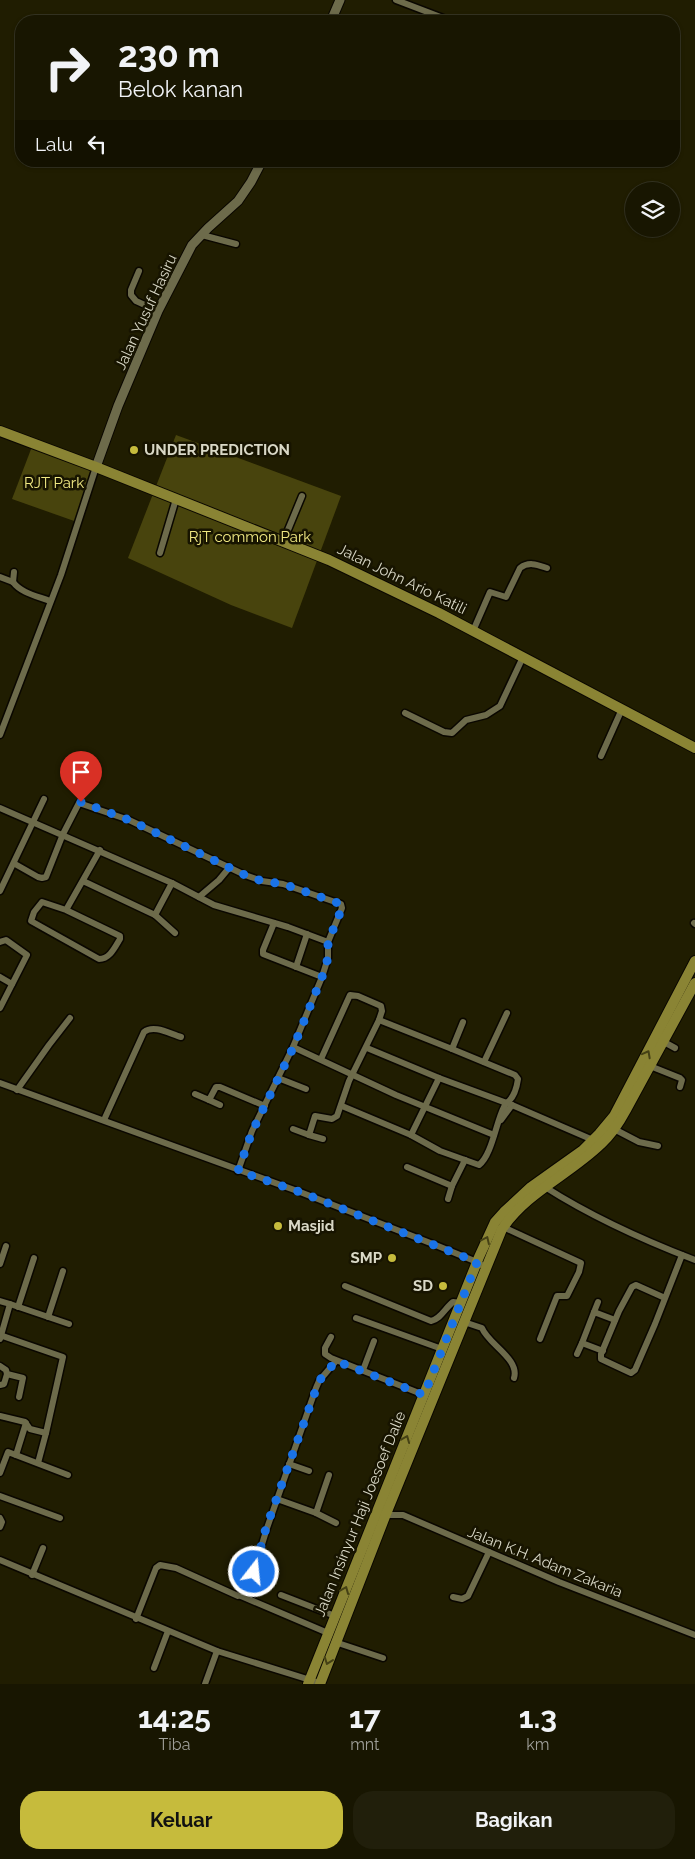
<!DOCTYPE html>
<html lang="id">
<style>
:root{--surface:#181601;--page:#211f0b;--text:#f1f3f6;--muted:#9f9f99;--line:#363523;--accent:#c6bb3c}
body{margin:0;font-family:Raleway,sans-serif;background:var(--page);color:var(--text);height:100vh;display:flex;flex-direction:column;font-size:19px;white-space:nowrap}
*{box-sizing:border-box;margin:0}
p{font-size:16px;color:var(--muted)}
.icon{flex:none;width:28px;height:28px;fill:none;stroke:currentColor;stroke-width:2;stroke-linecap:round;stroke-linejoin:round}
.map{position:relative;height:1684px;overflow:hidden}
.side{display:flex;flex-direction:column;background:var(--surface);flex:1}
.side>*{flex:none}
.banner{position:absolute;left:15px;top:15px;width:665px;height:152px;border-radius:20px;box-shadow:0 1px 4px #0004,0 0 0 1px var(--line);background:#181601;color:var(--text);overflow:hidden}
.buttons{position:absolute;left:625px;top:182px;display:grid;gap:10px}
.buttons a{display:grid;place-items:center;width:55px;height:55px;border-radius:50%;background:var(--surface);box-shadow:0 1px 4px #0004,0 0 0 1px var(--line);font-size:25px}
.pin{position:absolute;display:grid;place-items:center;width:42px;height:42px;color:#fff;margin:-51px -21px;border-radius:50% 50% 50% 0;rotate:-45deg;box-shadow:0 0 5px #0007}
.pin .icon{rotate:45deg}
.me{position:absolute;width:55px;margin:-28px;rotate:16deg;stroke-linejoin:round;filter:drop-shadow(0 0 4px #0008)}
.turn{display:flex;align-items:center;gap:18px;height:105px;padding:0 20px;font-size:22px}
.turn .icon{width:65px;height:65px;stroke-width:2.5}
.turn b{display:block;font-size:35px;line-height:42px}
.then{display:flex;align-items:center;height:48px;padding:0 20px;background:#0003;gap:10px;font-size:19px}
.eta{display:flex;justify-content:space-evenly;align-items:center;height:85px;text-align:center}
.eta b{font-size:30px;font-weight:700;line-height:35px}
.primary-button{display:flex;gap:10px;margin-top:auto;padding:10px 20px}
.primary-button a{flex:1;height:58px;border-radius:20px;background:var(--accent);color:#111;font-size:20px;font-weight:700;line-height:58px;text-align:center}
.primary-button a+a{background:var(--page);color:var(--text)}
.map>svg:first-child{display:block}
.green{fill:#48440d}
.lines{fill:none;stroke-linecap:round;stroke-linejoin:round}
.street-casing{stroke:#0a0700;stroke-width:9}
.secondary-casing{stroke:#0a0700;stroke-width:11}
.primary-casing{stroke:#0a0700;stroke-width:12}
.street{stroke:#6d6b4b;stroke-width:6}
.secondary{stroke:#6d6b4b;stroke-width:9}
.primary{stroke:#8a8434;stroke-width:10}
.oneway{stroke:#454115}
.route{stroke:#1a73e8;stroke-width:9;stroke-dasharray:0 16.2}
.poi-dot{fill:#c6bb3c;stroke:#171400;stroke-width:2}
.labels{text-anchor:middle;stroke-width:5;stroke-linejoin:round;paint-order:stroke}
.street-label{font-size:15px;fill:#d9d8c6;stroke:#171400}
.poi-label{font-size:15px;font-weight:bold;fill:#d9d8c6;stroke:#171400;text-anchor:start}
.park-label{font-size:15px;fill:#f0e882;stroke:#171400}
</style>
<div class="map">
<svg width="695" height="1684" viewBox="0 0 695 1684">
<rect width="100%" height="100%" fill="#201d01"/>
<g class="green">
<path d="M176 435 341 496 292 628 231 605 128 558Z"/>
<path d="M33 444 95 469 77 522 12 499Z"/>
</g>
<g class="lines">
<g class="street-casing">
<g id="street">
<path d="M396 0 451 21"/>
<path d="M202 235 236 244"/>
<path d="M139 271 131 290V295L136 301 158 311"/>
<path d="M283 542 302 496"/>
<path d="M160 553 176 499"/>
<path d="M0 577 13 582C21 593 37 596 50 601"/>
<path d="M13 582 14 572"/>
<path d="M473 631 490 592 506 597 520 568C529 561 538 565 547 568"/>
<path d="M405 713 444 732 452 733 466 720 486 715 500 706 523 657"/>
<path d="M0 735 61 575 96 467"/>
<path d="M601 756 622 709"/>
<path d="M0 808 172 883 214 905 288 927 328 942"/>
<path d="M15 864 38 877 42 878 46 877 63 834 79 803 129 820 245 875 262 881 283 884 341 904 342 908 328 942V958L322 977"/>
<path d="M83 881 155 915 172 883"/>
<path d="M0 891 44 799"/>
<path d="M199 897 219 880 229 868"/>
<path d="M66 910 42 902 34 912 31 921 99 959C110 959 115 947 120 939V936L66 910 100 850"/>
<path d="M155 915 175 933"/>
<path d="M694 923 695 924"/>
<path d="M0 942 6 940 27 955 0 1008"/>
<path d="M296 967 307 934"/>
<path d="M0 977 12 984"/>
<path d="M664 1042 675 1048"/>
<path d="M293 1047 396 1095 494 1135"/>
<path d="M367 1048 439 1078 512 1105 593 1140"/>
<path d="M452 1049 463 1022"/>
<path d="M484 1062 507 1013"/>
<path d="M650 1066 680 1078 682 1080 680 1087"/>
<path d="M278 1078 306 1089"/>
<path d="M0 1083 300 1192 438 1246 477 1262 486 1268"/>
<path d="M17 1090 49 1045 70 1018"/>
<path d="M195 1094 209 1100 216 1087H220L265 1106"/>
<path d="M209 1100 220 1105"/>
<path d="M342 1106 411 1135 440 1151 479 1165C492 1155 496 1122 504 1107 507 1100 503 1106 509 1101 514 1096 517 1086 518 1079L515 1075 452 1049 379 1020"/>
<path d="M104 1120 144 1032C154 1024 170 1034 181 1037"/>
<path d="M501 1120 512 1105"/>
<path d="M293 1129 309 1135 315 1116 332 1119 337 1116 349 1081 379 1020 382 1011 381 1006 358 996 350 995 321 1059"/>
<path d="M614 1129 639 1142 658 1146"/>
<path d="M309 1135 323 1139"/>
<path d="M411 1135 439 1078"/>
<path d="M407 1167 452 1186"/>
<path d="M238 1171 252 1131 293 1047 322 977 263 954V950L274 923"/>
<path d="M545 1187C592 1217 643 1240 695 1260"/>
<path d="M448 1199 452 1186 465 1160"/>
<path d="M503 1227 581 1263 579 1272 567 1296H557L540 1339"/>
<path d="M0 1264 6 1246"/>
<path d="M345 1286 431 1321C441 1319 445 1308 453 1302L461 1303"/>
<path d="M665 1298 636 1285 632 1287 619 1311 601 1354V1359L631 1373 635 1370 655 1324 682 1255"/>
<path d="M0 1301 10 1304 0 1339"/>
<path d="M10 1304 69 1324"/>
<path d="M18 1307 34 1258"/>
<path d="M594 1312 598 1302"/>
<path d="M48 1317 63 1271"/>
<path d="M356 1318 442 1349"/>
<path d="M464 1322 482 1328C488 1344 520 1359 514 1378"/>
<path d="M0 1335 63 1357 46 1433 38 1463"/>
<path d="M331 1337 325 1348V1354L331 1358 424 1395"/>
<path d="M603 1351 582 1343 594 1312 615 1320"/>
<path d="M577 1354 582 1343"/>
<path d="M0 1366 6 1370 7 1374 23 1378 19 1397"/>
<path d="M363 1370 374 1341"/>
<path d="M0 1385 4 1384 7 1374"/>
<path d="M0 1416 25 1422 30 1429 46 1433"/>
<path d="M16 1455 26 1423"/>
<path d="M289 1464 309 1471"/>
<path d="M0 1473 8 1452 68 1475"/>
<path d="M0 1496 60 1518"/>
<path d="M277 1499 316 1513 329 1475"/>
<path d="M316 1513 336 1523"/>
<path d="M383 1515H403L559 1582 695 1635"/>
<path d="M0 1518 2 1522 0 1527"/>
<path d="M0 1560 217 1651 320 1683"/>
<path d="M32 1575 43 1548"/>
<path d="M281 1595 335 1616"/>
<path d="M241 1596 328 1633"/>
<path d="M453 1597 462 1599 468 1596 489 1552"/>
<path d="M136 1619 156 1568 160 1565 176 1568 238 1596 244 1594 248 1590 267 1528 316 1388 319 1381 336 1361"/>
<path d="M335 1642 383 1658"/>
<path d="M154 1668 168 1631"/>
<path d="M205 1684 217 1651"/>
</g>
</g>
<g class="secondary-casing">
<g id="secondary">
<path d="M331 21 340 0"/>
<path d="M96 467 118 406 158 311 192 245 208 228 238 201 251 182 262 161"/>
</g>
</g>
<g class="primary-casing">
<g id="primary">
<path d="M0 431 96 467 329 560 439 613 695 748"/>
<path d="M308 1684 479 1257 495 1222 504 1212 531 1187 583 1150 599 1134 614 1116 695 961"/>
<path d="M320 1684 386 1514 502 1229C527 1192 569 1175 601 1144 611 1135 619 1123 626 1110L695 983"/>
</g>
</g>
<use href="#street" class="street"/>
<use href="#secondary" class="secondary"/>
<use href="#primary" class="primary"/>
</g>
<defs><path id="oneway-chevron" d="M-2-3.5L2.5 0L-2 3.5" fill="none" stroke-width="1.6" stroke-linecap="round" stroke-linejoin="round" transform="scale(1.25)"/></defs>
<g class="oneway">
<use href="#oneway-chevron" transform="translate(647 1054) rotate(-62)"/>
<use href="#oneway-chevron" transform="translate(486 1240) rotate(-65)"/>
<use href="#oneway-chevron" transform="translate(406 1439) rotate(-68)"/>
<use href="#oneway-chevron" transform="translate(345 1590) rotate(-68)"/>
<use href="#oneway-chevron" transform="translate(328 1661) rotate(110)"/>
</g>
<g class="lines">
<path class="route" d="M81 802 129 820 245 875 262 881 283 884 341 904 342 908 328 942V958L322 977 293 1048 252 1132 238 1171 300 1192 477 1262 424 1395 336 1361 319 1381 266 1528 254 1572"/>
</g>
<g class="poi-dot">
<circle cx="134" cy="450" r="5"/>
<circle cx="278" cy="1226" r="5"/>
<circle cx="392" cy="1258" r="5"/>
<circle cx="443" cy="1286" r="5"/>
</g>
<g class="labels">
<g class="street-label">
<text transform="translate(146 312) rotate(-65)" y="5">Jalan Yusuf Hasiru</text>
<text transform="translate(402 579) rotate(26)" y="5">Jalan John Ario Katili</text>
<text transform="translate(360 1514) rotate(-68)" y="5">Jalan Insinyur Haji Joesoef Dalie</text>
<text transform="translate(545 1562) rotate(22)" y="5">Jalan K.H. Adam Zakaria</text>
</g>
<g class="poi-label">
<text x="144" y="455">UNDER PREDICTION</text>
<text x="288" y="1231">Masjid</text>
<text x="382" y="1263" text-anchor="end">SMP</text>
<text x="433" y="1291" text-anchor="end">SD</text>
</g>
<g class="park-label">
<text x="54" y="488">RJT Park</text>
<text x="250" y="542">RjT common Park</text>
</g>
</g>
</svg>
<div class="buttons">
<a><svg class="icon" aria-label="layers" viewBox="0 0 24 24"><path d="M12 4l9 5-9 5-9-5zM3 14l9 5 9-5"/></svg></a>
</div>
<div class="pin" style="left:81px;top:802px;background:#d93025"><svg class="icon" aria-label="arrive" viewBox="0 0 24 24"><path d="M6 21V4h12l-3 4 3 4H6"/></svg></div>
<svg class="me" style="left:254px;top:1572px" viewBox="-20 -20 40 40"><circle r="17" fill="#1a73e8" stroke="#fff" stroke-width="3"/><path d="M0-11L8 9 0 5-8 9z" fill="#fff"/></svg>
<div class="banner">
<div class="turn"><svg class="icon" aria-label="right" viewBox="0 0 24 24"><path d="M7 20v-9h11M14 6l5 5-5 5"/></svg><div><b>230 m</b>Belok kanan</div></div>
<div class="then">Lalu<svg class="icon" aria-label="left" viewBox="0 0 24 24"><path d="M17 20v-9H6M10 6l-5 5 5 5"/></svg></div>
</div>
</div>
<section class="side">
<div class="eta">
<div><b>14:25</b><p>Tiba</p></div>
<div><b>17</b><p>mnt</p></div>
<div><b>1.3</b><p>km</p></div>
</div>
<div class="primary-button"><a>Keluar</a><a>Bagikan</a></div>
</section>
